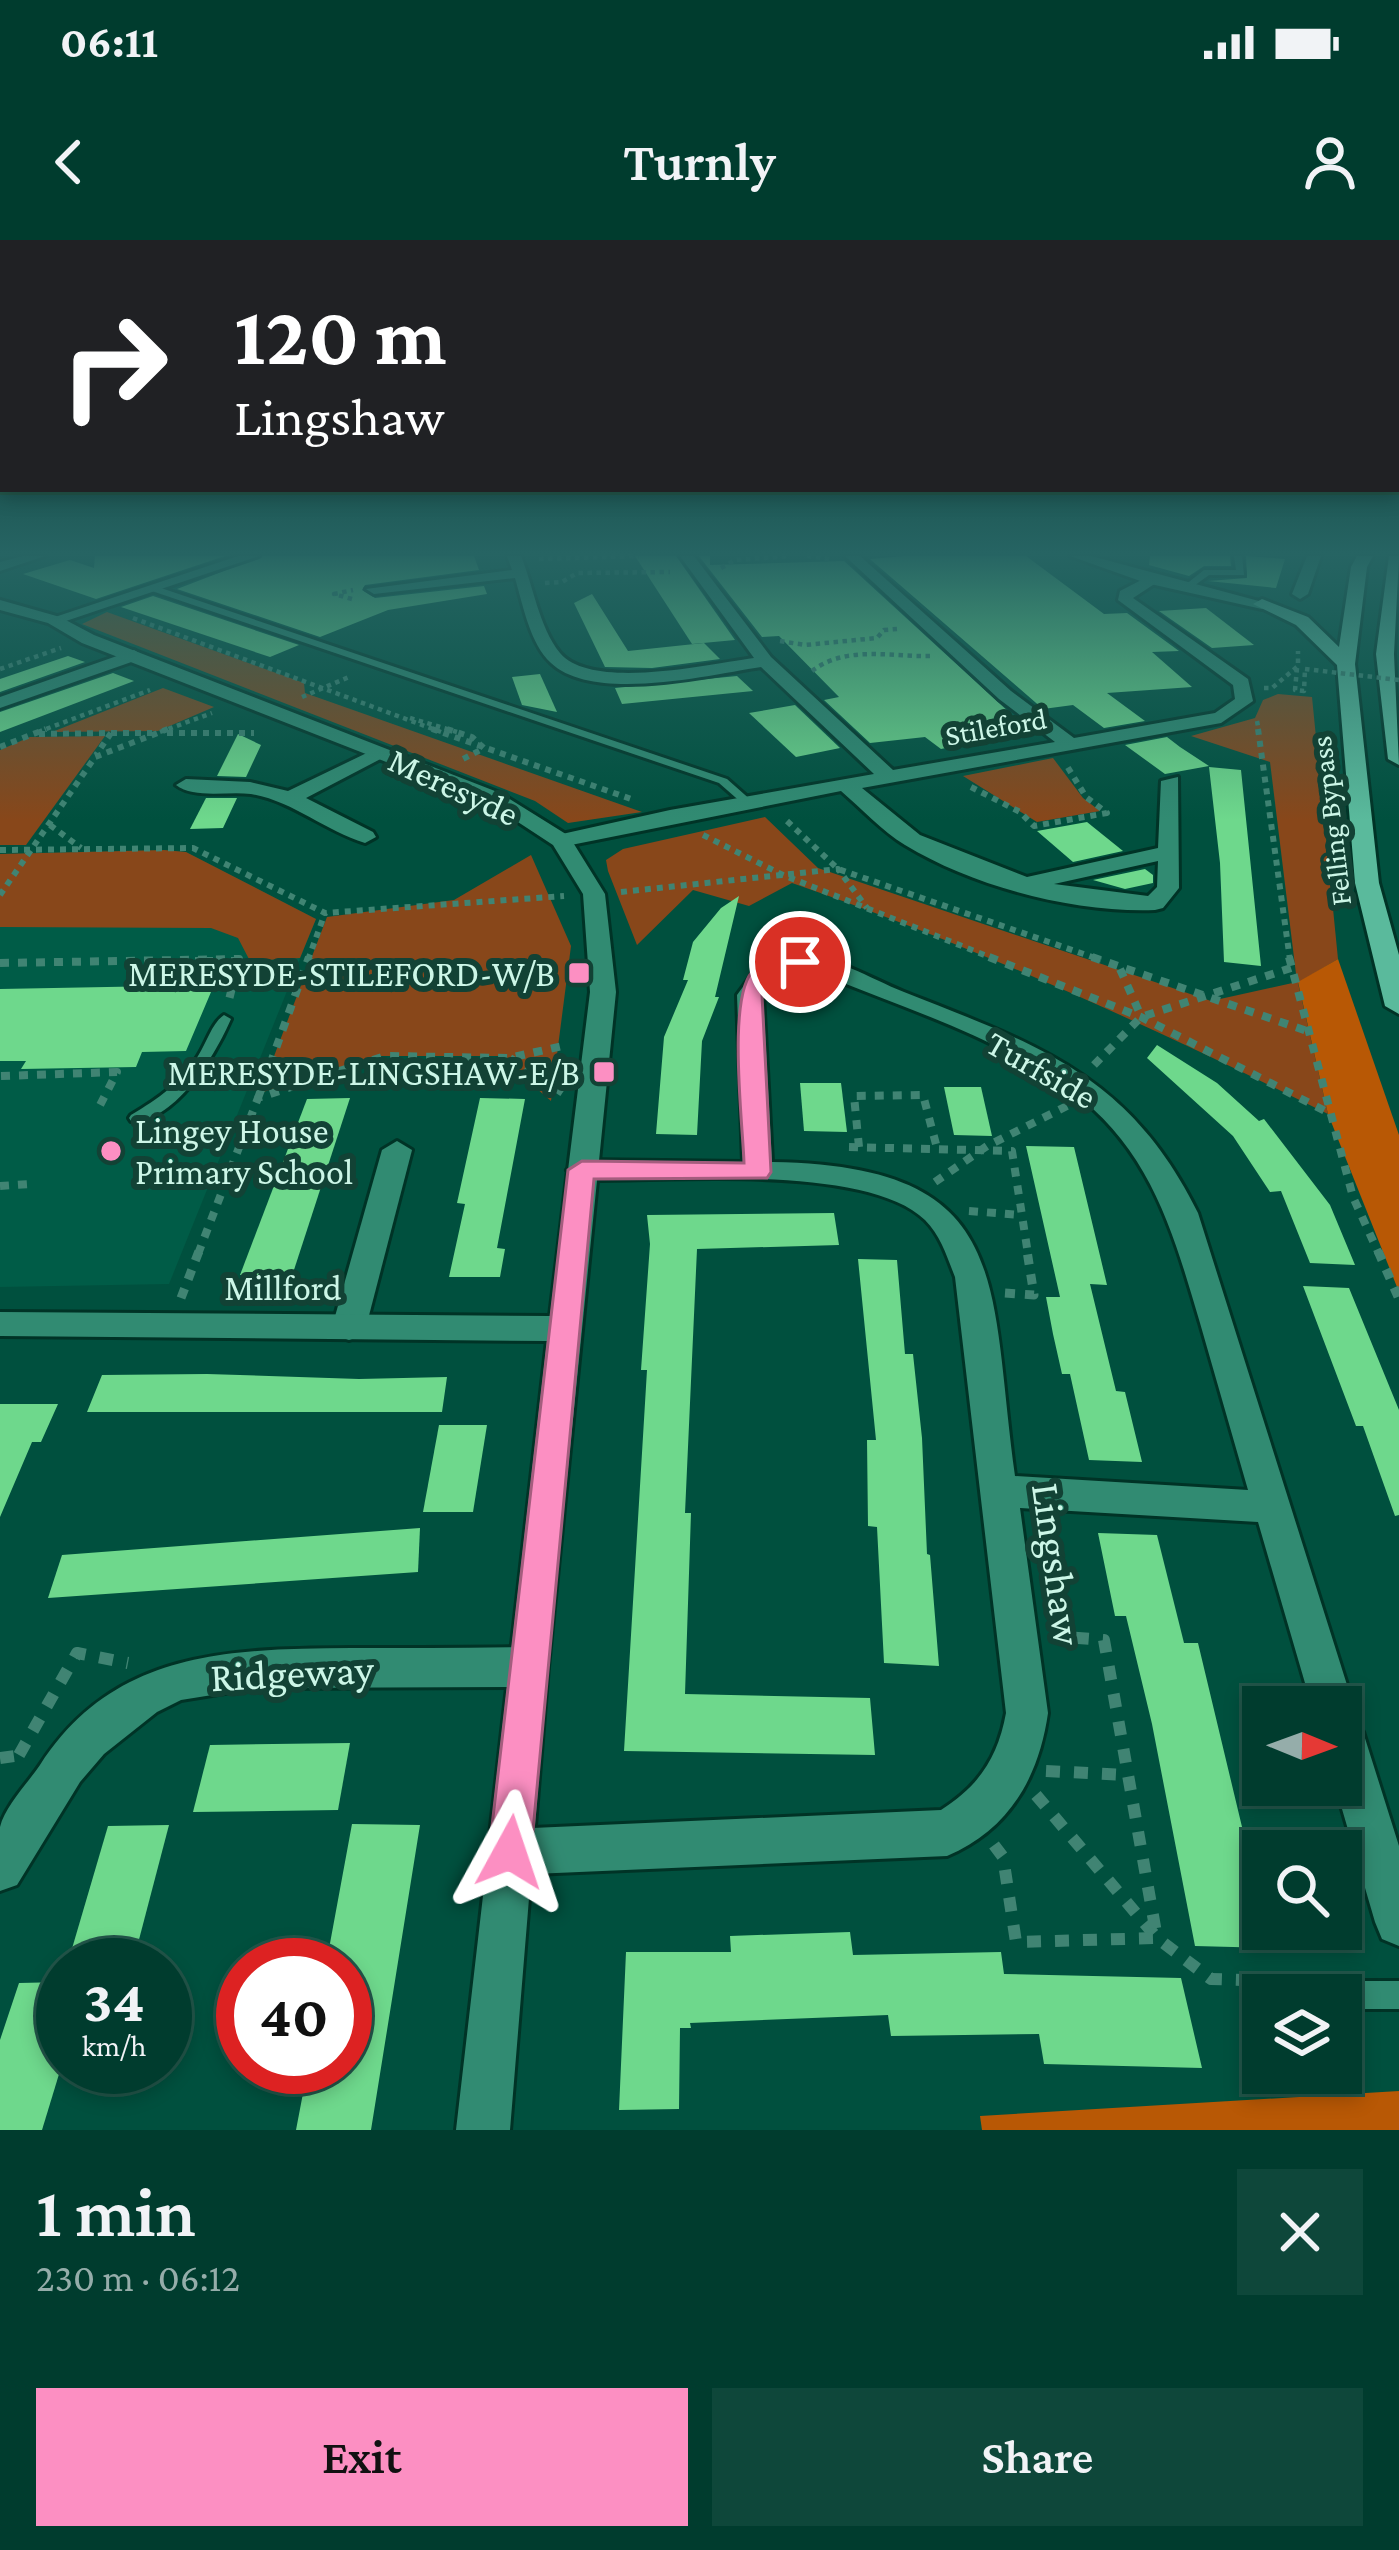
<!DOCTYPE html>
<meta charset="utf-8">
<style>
:root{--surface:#003c2e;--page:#0e473a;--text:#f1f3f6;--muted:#95adaa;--line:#22564a;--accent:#fc8fc2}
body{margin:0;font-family:"Crimson Pro",serif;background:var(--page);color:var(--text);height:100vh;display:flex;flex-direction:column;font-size:45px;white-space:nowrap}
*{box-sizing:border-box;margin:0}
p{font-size:39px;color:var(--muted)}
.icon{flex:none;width:66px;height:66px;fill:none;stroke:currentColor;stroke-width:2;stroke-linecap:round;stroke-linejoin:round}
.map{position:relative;height:1890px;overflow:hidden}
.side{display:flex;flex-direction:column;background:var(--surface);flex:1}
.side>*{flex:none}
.guide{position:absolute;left:0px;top:0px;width:1401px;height:252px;box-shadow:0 6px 18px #0003,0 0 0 3px var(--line);background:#202124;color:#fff;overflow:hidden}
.needle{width:78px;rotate:91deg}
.tools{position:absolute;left:1242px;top:1446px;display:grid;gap:24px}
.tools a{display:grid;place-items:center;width:120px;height:120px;border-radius:0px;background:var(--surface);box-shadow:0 6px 18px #0003,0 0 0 3px var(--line);font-size:60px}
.speed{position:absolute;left:36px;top:1698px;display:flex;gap:24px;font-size:60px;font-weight:700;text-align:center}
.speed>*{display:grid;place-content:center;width:156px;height:156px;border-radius:50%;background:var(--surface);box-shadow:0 6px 18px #0003,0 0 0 3px var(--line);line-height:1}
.speed small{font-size:30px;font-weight:400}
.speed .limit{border:18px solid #d22;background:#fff;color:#111}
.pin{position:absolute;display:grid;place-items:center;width:102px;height:102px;color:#fff;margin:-51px;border:6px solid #fff;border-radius:50%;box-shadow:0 3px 12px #0007}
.me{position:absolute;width:132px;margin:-66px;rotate:5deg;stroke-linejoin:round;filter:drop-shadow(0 0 9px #0008)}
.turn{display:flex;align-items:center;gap:42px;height:252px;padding:0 36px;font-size:54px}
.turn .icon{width:156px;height:156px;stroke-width:2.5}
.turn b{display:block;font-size:84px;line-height:102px}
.round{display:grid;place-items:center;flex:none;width:126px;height:126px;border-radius:0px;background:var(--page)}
.head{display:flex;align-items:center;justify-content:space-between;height:204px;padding:0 36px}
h1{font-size:72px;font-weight:600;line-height:90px}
.action{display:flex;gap:24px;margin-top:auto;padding:24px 36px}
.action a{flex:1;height:138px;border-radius:0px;background:var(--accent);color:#111;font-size:48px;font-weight:600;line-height:138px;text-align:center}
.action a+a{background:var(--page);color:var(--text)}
.status{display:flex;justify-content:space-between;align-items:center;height:84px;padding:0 60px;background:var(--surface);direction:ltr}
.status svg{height:33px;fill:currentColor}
header{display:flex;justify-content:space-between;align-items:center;height:156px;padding:0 36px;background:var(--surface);font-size:54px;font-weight:600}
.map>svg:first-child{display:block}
.built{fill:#005c47}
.green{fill:#88471a}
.forest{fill:#b85805}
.building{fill:#6ed88c}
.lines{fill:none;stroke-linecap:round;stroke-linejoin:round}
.service-casing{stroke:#003326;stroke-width:6}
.minor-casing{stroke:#003326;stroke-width:6}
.tertiary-casing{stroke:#003326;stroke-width:6}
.trunk-casing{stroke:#003326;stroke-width:6}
.path-far4{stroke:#408473;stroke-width:4.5;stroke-dasharray:4.5 4.5;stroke-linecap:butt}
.path-far3{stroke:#408473;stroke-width:6;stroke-dasharray:6 6;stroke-linecap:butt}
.path-far2{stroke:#408473;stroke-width:8;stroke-dasharray:9 9;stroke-linecap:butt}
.path-far1{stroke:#408473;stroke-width:9;stroke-dasharray:10 10;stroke-linecap:butt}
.path{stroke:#408473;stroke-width:12;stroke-dasharray:14 14;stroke-linecap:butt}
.service{fill:#318b72;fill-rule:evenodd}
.minor{fill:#318b72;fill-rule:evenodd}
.tertiary{fill:#318b72;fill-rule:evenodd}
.trunk{fill:#5aba9c;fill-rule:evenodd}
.path-bridge{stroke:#408473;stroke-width:4.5;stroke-dasharray:4.5 4.5;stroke-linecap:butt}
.route{fill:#fc8fc2;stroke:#a45d7e;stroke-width:3}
.poi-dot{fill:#fc8fc2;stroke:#124235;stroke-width:4.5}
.labels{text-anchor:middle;stroke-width:12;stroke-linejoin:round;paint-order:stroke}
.far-street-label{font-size:30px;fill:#ccf6e7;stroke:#124235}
.street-label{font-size:36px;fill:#ccf6e7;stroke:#124235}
.poi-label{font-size:36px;fill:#ccf6e7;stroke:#124235;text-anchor:end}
.near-street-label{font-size:42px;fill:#ccf6e7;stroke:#124235}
</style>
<div class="status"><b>06:11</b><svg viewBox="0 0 49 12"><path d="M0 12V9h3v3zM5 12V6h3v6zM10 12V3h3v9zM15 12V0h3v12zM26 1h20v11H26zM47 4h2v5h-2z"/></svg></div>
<header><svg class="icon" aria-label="back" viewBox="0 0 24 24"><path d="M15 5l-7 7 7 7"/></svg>Turnly<svg class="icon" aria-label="person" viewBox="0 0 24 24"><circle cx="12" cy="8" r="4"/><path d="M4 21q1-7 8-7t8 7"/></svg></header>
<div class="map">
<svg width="1399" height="1890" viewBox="0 0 1399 1890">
<rect width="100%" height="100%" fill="#00503e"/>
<path class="built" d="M164 610 186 612 316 679 169 1044 0 1047V614Z"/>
<g class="green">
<path d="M107 372 304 443 305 453 642 572 568 583 535 561 82 384Z"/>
<path d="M163 448 214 467 158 491 52 492Z"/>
<path d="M1278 454 1312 457 1338 719 1298 743 1328 874C1155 788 975 706 792 643L749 666 693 650 637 705 608 631 606 620 623 609 765 577 818 628 1211 761 1297 742 1270 522 1191 496 1255 478 1263 460Z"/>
<path d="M105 496 26 605H0V510L30 497Z"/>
<path d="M1053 518 1083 558 1100 571 1037 582 963 536Z"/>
<path d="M164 610 186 612 316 679 300 718 250 721 238 698 211 688 0 687V614Z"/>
<path d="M531 615 571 706 551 861 499 816H375L260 853 327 677 454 660Z"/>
</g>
<g class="forest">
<path d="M1338 719 1399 895V1052L1328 874 1298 742Z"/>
<path d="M1399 1851V1890H982L980 1876Z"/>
</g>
<g class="building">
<path d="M95 316H225L96 359 23 334 70 320 94 328Z"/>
<path d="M263 316H474L479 330 365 345 362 350 375 358 484 346 487 354 388 370 320 397 177 349Z"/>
<path d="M635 316H676L735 400 692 404Z"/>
<path d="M699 316H710V325L844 321 1011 474 972 484 992 498 941 509 925 497 870 503 824 460 839 457 779 396 762 397Z"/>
<path d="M905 316H1026L1104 374 1127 373 1179 411 1152 412 1192 447 1107 453 1145 481 1104 488 1073 465 1043 469 870 319Z"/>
<path d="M1150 316H1230L1231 326H1204L1189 336 1149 325Z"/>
<path d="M1246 316 1285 319 1276 348 1208 341 1247 338Z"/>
<path d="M592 354 628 411 704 403 720 419 652 428 605 427 574 363Z"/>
<path d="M153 356 299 405 270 417 121 367Z"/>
<path d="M1206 368 1254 405 1212 408 1159 371Z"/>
<path d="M68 416 85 422 0 452V439Z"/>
<path d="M113 433 134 441 0 492V472Z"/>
<path d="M540 434 557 472 522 465 512 437Z"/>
<path d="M737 436 753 451 622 464 615 448Z"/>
<path d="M795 465 840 508 796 517 749 473Z"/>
<path d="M238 494 261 505 246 537 217 536Z"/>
<path d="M1167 497 1180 507 1209 526 1165 534 1125 505Z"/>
<path d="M1209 527 1241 530 1261 726 1224 722 1220 623Z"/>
<path d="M206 558H237L223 588 190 589Z"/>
<path d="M1087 582 1123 611 1073 622 1037 591Z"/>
<path d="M1145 629 1153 635V643L1125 649 1093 640Z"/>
<path d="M739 656 715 757H719L702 801 697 895 656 894 664 797 688 740H683L693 702 721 668Z"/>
<path d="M214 745 186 811 142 812 136 827 21 829 26 821H0V749Z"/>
<path d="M1157 805 1217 843 1259 881 1264 879 1330 965 1355 1025 1310 1023 1281 951 1270 952 1233 896 1147 818Z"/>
<path d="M800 843H841L847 892 804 891Z"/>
<path d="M944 847H981L992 896 954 895Z"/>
<path d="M350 858 292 1036 240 1035 307 859Z"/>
<path d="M480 858 525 859 497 1008 505 1009 500 1037H449L465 964 457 963Z"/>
<path d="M1026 906 1074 907 1107 1045 1090 1044 1116 1151 1125 1152 1142 1222 1089 1220 1070 1134H1062L1053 1094 1046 1057H1060Z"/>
<path d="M834 973 839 1005 697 1009 685 1273H691L685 1454 870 1458 875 1515 624 1511 647 1130H641L650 1004 647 975Z"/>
<path d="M858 1019 897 1020 905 1114H913L922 1198 927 1314 930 1315 939 1426 884 1423 877 1287 868 1286 867 1200H876Z"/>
<path d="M1303 1046 1349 1048 1399 1170V1275L1395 1276 1363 1186H1356Z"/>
<path d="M207 1134 359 1139 447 1137 442 1172H87L102 1135Z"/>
<path d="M0 1164H58L41 1202H32L0 1277Z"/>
<path d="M439 1185H487L473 1272H423Z"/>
<path d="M420 1288 418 1332 48 1358 62 1315Z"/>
<path d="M1098 1293 1157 1295 1184 1403H1198L1271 1708 1195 1706 1152 1484 1126 1376H1115Z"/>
<path d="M350 1503 338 1570 193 1572 210 1505Z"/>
<path d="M352 1584 420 1585 371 1890H296L308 1827H345V1725H326Z"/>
<path d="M169 1585 136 1711 71 1712 108 1586Z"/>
<path d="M850 1692 853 1715 1001 1712 1004 1734 1181 1738 1202 1828 1044 1824 1039 1794 891 1796 888 1775 690 1783 691 1788H680L679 1869 619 1870 626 1712H731L730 1696Z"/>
<path d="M63 1742V1821L42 1890H0V1800L19 1743Z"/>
</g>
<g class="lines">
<g class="service-casing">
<g id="service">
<path d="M1234 316H1242L1244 335H1209L1187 351 1180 349 1204 330H1236Z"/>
<path d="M152 345 727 539 753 562 743 564 719 543 149 350Z"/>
<path d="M224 775 231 779C216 814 175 883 131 881L129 878 131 875C158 859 182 842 198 816 207 802 212 783 224 775Z"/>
<path d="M1324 1741H1399V1769H1341V1755H1310L1314 1745Z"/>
</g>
</g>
<g class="minor-casing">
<g id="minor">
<path d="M23 316H45L0 331V322Z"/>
<path d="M238 316H259L60 383 46 380Z"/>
<path d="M507 316H521C533 345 539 387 560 413 592 451 709 424 754 418L680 316H694L771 417 893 530 1055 502 999 459 845 316H860L1011 451 1074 498 1215 473 1235 459 1233 445 1118 360 1120 351 1151 335 1156 337V343L1133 358 1248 439 1253 461 1221 483 862 548 920 595 1027 637 1158 608 1161 541 1178 537 1179 648 1163 668 1155 670C1075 673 974 647 905 605 882 591 862 569 841 551L561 607 550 601 553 596 670 570 874 534 761 427C709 435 593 463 551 423 530 404 523 365 515 338L374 354 366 349 512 330ZM1158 621 1157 647 1148 656 1054 644Z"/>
<path d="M1307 316H1321L1308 354 1300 359 1292 354Z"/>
<path d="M134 410 142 415 140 419 0 468V457Z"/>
<path d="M375 509 392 513 306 558 373 592 376 597 365 603C325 591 293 561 251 554 227 551 194 559 176 545L186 539 250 542 288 551Z"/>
<path d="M790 715C831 713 867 737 904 752 1038 805 1130 835 1198 973L1354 1467 1351 1475 1363 1492 1399 1606V1706L1382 1699 1375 1682 1335 1545H1341V1467H1312L1258 1282 1020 1268 1048 1473C1039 1537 1009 1590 947 1616L510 1635 494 1628 487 1612 494 1596 510 1589 941 1570C979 1546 998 1517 1006 1473L955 1037C947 1017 941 996 925 980 867 923 665 941 582 940L567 930 582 920 743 922 737 755 759 725ZM790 730 823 735C905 768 999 798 1070 850 1151 909 1173 992 1200 1083 1216 1139 1232 1194 1248 1250L1015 1236C988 1041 1016 926 772 922L763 755 771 740Z"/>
<path d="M397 901 412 910 366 1087 361 1096 349 1100 337 1096 332 1087 382 910Z"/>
<path d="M527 1407 542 1413 548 1427 542 1441 527 1447 256 1448 181 1460 157 1472 104 1514 80 1542 17 1645 0 1651C0 1632 0 1605 0 1587 5 1566 28 1543 40 1525 114 1410 230 1409 352 1408 410 1408 469 1408 527 1407Z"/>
</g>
</g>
<g class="tertiary-casing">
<g id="tertiary">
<path d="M1070 316H1091L1270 364 1262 369 1146 343Z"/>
<path d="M0 360 60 377 94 395 500 553 569 596 605 654 616 752 548 1427 510 1890H456L547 1101 0 1096V1072L550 1076 590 752 583 654 553 605 486 561 82 403 48 383 0 370Z"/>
</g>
</g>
<g class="trunk-casing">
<g id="trunk">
<path d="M1357 316H1373L1367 327 1355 424 1379 643 1399 715V774L1385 766 1355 643 1337 425 1296 385 1253 364 1262 359 1308 377 1339 407 1351 327Z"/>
<path d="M1389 316H1399L1394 414 1399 525 1388 519 1376 414Z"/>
</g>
</g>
<g class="path-far4">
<path d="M807 316 829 319"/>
<path d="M539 319 639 316"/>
<path d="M721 328 735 320 790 316"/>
<path d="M545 343 562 342 577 333 670 332"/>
<path d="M352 359 334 354 353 350"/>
<path d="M133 378 441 492"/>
<path d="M780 401 805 405 877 398 884 390 897 389"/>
<path d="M1297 428 1295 450 1304 451 1305 429"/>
<path d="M0 429 61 408"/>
<path d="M812 431C846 405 890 417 930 416"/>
<path d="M1264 448H1272L1298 426V411"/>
<path d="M302 457 349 437"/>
<path d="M410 478 457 492"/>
<path d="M1257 481 1259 492"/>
<path d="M38 492 150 450"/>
<path d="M160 492 212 473"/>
</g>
<g class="path-far3">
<path d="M432 489 631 559"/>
<path d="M447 489 472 497 484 508 463 519"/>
<path d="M1258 489 1290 720"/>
<path d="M111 493H152"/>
<path d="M167 493H254"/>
<path d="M39 494 111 493 96 515"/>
<path d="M0 507 46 489"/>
<path d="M971 547 1020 572 1034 586 1107 573 1086 557 1067 526"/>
<path d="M787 581 838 629 1101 720"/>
<path d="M50 585 81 608"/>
<path d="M703 595 783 635 997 720"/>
<path d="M0 610 193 608 325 673 564 656"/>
<path d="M621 652 838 629 867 668"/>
<path d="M0 655 95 517 168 489"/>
<path d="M195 720H239"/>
<path d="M308 720 325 673"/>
</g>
<g class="path-far2">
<path d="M989 717 1141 777 1331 874"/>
<path d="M1092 717 1307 791"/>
<path d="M1289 717 1353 957 1379 1014"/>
<path d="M0 723 239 719 228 764"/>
<path d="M1120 729 1141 776"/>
<path d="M510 818 563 853"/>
<path d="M1094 825 1141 777 1291 728"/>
<path d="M1 836 117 832 97 871"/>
<path d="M258 858 309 717"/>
<path d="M849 907 1012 911 1028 1014"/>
<path d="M859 907 854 856 923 855 937 908"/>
<path d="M935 942 987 906 1067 866"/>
<path d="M0 946 29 944"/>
<path d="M969 971 1021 975"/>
<path d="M198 1014 258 858 385 816 509 818 567 805"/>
</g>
<g class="path-far1">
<path d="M1378 1011 1399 1059"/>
<path d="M1005 1053 1034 1055 1027 1011"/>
<path d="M181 1058 199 1011"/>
</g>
<g class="path">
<path d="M19 1515 77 1413 128 1423"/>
<path d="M0 1518 22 1515"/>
<path d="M1046 1531 1128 1535"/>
<path d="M1036 1555 1157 1698 1211 1739 1300 1742"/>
<path d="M994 1605 1003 1617 1016 1702 1157 1698 1104 1400 1051 1396"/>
</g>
<use href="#service" class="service"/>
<use href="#minor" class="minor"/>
<use href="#tertiary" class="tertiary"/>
<use href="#trunk" class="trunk"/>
<path class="path-bridge" d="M1305 429 1399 440"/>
</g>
<linearGradient id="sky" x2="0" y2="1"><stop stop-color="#002c22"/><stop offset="0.54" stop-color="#266463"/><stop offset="1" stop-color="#266463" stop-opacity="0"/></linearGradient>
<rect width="1399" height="580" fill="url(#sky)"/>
<path class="route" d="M800 716 811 722 808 727 770 739 762 755 771 932 767 938 594 939 531 1612 525 1627 510 1634 495 1627 489 1612 568 930 582 921 744 923C743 885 726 751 755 729 767 719 785 716 800 716Z"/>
<g class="poi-dot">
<rect x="567" y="721" width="24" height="24" rx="6"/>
<rect x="592" y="820" width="24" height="24" rx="6"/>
<circle cx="111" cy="911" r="12"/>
</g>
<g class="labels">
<g class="far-street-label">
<text transform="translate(996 487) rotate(-10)" y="10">Stileford</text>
<text transform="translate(1331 581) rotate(-97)" y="10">Felling Bypass</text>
</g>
<g class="street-label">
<text transform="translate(454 546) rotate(25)" y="13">Meresyde</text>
<text transform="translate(1042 829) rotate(30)" y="13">Turfside</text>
<text x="283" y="1060">Millford</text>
</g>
<g class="poi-label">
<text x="555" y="746">MERESYDE-STILEFORD-W/B</text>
<text x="580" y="845">MERESYDE-LINGSHAW-E/B</text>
<text x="135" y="903" text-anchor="start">Lingey House<tspan x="135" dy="41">Primary School</tspan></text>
</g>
<g class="near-street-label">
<text transform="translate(1058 1324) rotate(82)" y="15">Lingshaw</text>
<text transform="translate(292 1432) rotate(-3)" y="15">Ridgeway</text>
</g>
</g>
</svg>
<div class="tools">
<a><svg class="needle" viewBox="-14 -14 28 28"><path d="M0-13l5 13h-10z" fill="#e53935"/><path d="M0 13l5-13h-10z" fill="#95adaa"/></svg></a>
<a><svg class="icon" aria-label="search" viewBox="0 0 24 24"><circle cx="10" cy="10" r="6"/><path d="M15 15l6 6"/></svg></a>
<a><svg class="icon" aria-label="layers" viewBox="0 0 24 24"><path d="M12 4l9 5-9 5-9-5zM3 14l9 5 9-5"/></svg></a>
</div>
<div class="speed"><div>34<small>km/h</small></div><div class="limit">40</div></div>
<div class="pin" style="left:800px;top:722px;background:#d93025"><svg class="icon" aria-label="arrive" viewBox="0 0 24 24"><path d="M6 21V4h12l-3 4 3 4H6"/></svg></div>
<svg class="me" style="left:510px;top:1612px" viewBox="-20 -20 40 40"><path d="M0-17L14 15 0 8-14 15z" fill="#fc8fc2" stroke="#fff" stroke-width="4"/></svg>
<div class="guide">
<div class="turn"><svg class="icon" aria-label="right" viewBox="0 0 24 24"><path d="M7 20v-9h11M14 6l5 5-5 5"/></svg><div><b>120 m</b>Lingshaw</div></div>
</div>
</div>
<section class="side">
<div class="head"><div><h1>1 min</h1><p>230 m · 06:12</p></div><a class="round"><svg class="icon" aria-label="close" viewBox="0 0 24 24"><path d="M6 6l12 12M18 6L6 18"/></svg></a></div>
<div class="action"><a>Exit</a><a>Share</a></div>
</section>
